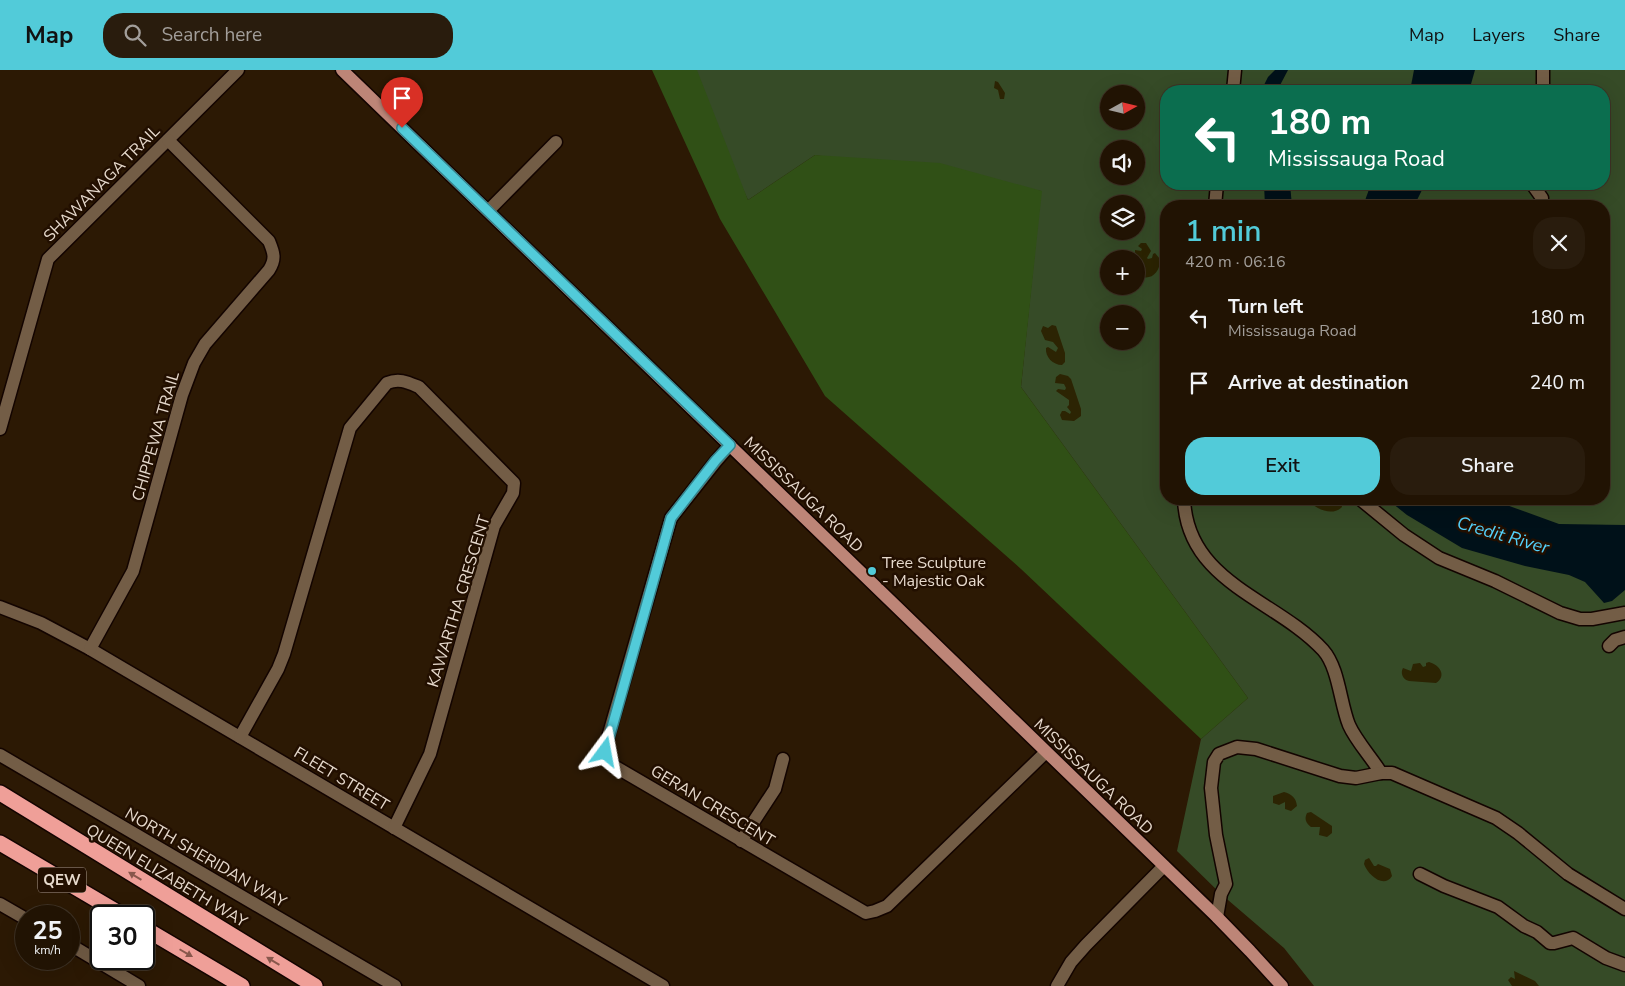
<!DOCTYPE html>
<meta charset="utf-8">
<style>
:root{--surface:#211303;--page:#291c0d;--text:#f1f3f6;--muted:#a29e9a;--line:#3e3225;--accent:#52cbd9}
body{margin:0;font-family:"Nunito Sans",sans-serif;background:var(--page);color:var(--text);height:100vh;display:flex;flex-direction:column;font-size:19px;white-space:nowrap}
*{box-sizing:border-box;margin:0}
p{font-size:16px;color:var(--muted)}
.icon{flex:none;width:28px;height:28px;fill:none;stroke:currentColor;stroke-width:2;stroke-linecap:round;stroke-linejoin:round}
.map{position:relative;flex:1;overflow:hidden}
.panel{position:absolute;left:1160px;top:130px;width:450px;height:305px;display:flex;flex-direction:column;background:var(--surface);border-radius:20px;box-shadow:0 5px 20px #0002,0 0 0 1px var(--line)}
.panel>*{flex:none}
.hud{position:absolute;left:1160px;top:15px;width:450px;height:105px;border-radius:20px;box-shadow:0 5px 20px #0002,0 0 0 1px var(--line);background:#0b6e4f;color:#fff;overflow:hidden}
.needle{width:32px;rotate:82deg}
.buttons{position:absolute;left:1100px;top:15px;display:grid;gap:10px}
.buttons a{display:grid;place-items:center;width:45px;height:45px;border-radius:50%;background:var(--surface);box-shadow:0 5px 20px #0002,0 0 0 1px var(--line);font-size:25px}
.speed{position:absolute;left:15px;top:835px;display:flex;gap:10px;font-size:25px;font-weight:700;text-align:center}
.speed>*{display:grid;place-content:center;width:65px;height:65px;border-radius:50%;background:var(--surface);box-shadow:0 5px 20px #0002,0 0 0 1px var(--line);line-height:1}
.speed small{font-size:12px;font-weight:400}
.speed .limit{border:2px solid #111;border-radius:8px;background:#fff;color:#111}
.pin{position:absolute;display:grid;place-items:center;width:42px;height:42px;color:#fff;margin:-51px -21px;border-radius:50% 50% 50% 0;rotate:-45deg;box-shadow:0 0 5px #0007}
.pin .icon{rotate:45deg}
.me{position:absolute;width:55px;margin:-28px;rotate:13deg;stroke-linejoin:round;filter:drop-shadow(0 0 4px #0008)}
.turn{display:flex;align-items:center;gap:18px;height:105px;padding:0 25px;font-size:22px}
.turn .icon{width:65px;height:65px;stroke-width:2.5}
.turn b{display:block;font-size:35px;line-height:42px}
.round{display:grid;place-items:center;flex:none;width:52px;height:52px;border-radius:20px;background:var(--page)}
.headline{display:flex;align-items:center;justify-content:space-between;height:85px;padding:0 25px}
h1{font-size:30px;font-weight:600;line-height:38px;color:var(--accent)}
.cta{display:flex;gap:10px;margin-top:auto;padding:10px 25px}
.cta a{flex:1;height:58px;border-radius:20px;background:var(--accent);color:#111;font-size:20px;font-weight:600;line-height:58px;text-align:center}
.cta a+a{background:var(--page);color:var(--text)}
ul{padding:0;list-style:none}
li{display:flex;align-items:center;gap:15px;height:65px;padding:0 25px}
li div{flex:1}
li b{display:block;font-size:19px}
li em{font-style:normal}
header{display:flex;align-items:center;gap:30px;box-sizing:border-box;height:70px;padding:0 25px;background:var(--accent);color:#111}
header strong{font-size:24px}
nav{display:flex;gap:28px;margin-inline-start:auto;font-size:18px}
.search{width:350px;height:45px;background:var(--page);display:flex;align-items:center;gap:12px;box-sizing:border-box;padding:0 18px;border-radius:20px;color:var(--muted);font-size:19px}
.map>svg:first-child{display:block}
.green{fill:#364b27;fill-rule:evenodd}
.forest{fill:#305016}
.sand{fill:#2c2403}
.water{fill:#001119}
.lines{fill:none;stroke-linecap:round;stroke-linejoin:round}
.minor-casing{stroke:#130400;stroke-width:15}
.major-casing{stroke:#130400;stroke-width:15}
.highway-casing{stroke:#130400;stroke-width:18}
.minor{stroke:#735d46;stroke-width:12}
.major{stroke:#bd8577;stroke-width:12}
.highway{stroke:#ef9f98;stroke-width:15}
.oneway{fill:#88574c}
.route-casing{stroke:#35848d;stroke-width:12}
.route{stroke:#52cbd9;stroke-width:9}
.poi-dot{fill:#52cbd9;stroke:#220f00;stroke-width:2}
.labels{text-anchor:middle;stroke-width:5;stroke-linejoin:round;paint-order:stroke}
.shield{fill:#220f00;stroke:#ac9d90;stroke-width:1}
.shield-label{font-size:15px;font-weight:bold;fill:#e7dacd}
.street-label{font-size:16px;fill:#e7dacd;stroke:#220f00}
.poi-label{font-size:16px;fill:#e7dacd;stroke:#220f00;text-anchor:start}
.water-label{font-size:18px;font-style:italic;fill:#54d1fa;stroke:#220f00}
</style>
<header>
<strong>Map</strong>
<div class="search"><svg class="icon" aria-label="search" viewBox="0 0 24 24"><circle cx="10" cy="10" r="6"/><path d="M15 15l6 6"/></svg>Search here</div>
<nav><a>Map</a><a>Layers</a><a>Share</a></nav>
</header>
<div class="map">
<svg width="1625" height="916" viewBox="0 0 1625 916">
<rect width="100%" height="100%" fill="#2c1904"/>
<path class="green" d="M689 0H1625V916H1314L1284 878 1221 824 1177 781 1201 669 1248 628 1021 317 1041 121 815 85 748 130ZM1166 21H1604V114H1166ZM1109 24H1136V51H1109ZM1109 79H1136V106H1109ZM1109 134H1136V161H1109ZM1166 136H1604V429H1166ZM1109 189H1136V216H1109ZM1109 244H1136V271H1109Z"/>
<path class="forest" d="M652 0H697L748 130 815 85 940 93 1042 121 1021 317 1248 628 1201 669 1021 499 825 326 720 149Z"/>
<g class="sand">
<path d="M995 11 998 12 1005 23 1004 29H1000L998 20 994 18Z"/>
<path d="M1141 173H1146L1151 181 1147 188 1148 189 1152 188 1153 184 1155 183 1160 189C1161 203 1148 214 1136 203L1135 180 1141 181 1142 179 1138 176Z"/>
<path d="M1052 255 1056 256 1065 283V292L1062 295C1053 295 1045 287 1046 278L1048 277 1056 282 1058 278 1053 272 1045 270 1041 261 1043 256 1048 258Z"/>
<path d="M1060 304 1068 306 1071 309 1081 339V346L1074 351 1062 350 1060 345 1062 341H1065L1070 344 1071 342 1067 337 1069 335V330L1056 321 1058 319 1065 320 1066 318 1064 314 1055 313 1056 307Z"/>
<path d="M1307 429H1334L1333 431 1335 432 1339 429 1341 431 1342 437C1332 447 1315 439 1307 429Z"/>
<path d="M1429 592C1440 595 1447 606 1436 613L1409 611C1403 610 1400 603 1403 598L1411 601 1413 594 1420 593 1423 597 1426 596V593Z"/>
<path d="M1284 722C1291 724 1296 727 1297 736L1291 741 1285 739V732L1279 735 1273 733V726Z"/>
<path d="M1311 742 1332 756V763L1327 767 1319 765 1320 757H1311C1306 753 1304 749 1307 743Z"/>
<path d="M1369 788 1374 796H1376L1378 794 1390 799 1392 806C1384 819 1368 805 1364 794L1365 790Z"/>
<path d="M1514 901 1535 911 1539 916H1512L1508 910 1511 907 1515 909Z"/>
</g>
<g class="water">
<path d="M1275 0H1288L1277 21H1261L1268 7Z"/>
<path d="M1414 0H1475L1469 21H1410Z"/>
<path d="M1264 114H1290L1292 136H1265Z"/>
<path d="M1371 114H1425L1414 136H1363Z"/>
<path d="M1387 429H1490L1559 454 1625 455V520L1612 531 1604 533 1585 512 1569 505 1525 496 1462 478 1407 445Z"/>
</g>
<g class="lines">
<g class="minor-casing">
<g id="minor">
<path d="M1543 0V21"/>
<path d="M1233 21 1235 0"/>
<path d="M1532 114 1542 128"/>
<path d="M1215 136 1217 114"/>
<path d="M488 141 556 72"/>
<path d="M0 359 48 189 238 0"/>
<path d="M730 375 716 391 671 448 606 674 605 682 614 696 866 843 875 841 887 836 1046 682"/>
<path d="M1184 429C1187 513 1276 529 1323 580 1339 598 1340 633 1349 655 1356 671 1372 688 1381 703H1392L1496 748 1518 763 1568 804 1625 839"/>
<path d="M1360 429 1404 465 1439 488 1495 511 1560 543 1580 549H1592L1625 543"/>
<path d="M0 537 41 553 90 579 663 916"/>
<path d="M1609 576 1615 570 1625 567"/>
<path d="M90 579 133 501 182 325 194 293 205 274 269 200C276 189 274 183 269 171L168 70"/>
<path d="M240 667 278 599 284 584 350 358 387 313C399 308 407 312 419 317L514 413 513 423 494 456 430 684 394 758"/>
<path d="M0 685 395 916"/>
<path d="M741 771 775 719 783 689"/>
<path d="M1420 804 1444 816 1498 837 1524 856 1537 862 1550 873H1554L1573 868 1606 888 1625 895"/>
<path d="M0 834 26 849"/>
<path d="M1217 847 1221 824 1226 814 1216 765 1211 718 1214 692 1219 684 1237 677 1256 679 1340 706 1356 708 1381 703"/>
<path d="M69 874 139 916"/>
<path d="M1057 916 1071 892 1086 875 1164 796"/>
</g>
</g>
<g class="major-casing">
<path id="major" d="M342 0 1217 847 1250 881 1282 916"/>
</g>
<g class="highway-casing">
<g id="highway">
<path d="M0 723 315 916"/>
<path d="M0 773 124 846"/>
<path d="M144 858 242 916"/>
</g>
</g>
<use href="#minor" class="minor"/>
<use href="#major" class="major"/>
<use href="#highway" class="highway"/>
</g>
<defs><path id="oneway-solid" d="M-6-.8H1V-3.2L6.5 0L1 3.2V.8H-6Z" transform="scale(1.25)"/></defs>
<g class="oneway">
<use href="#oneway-solid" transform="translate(135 806) rotate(-149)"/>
<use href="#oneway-solid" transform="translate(186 883) rotate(30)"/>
<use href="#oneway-solid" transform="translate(273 891) rotate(-149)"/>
</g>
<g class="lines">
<g class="route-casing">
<path id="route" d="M402 58 730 375 716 390 671 448 605 682"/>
</g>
<use href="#route" class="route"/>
</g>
<circle class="poi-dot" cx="872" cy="501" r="5"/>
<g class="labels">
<rect class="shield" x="38" y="797.5" width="48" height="25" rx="4"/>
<g class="shield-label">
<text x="62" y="815">QEW</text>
</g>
<g class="street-label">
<text transform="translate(101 113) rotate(-45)" y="6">SHAWANAGA TRAIL</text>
<text transform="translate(155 366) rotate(-74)" y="6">CHIPPEWA TRAIL</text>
<text transform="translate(804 424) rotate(44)" y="6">MISSISSAUGA ROAD</text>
<text transform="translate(458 531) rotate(-73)" y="6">KAWARTHA CRESCENT</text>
<text transform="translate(1094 706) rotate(44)" y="6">MISSISSAUGA ROAD</text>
<text transform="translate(342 708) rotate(31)" y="6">FLEET STREET</text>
<text transform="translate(713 735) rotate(31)" y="6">GERAN CRESCENT</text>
<text transform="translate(206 787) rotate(30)" y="6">NORTH SHERIDAN WAY</text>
<text transform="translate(167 805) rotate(31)" y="6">QUEEN ELIZABETH WAY</text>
</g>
<g class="poi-label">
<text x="882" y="498">Tree Sculpture<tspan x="882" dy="18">- Majestic Oak</tspan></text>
</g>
<g class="water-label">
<text transform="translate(1503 465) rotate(16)" y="6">Credit River</text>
</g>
</g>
</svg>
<div class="buttons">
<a><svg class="needle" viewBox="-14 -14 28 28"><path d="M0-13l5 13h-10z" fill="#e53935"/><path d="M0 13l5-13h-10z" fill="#a29e9a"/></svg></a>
<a><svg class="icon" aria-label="sound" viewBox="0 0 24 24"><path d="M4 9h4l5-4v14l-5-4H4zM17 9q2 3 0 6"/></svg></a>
<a><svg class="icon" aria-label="layers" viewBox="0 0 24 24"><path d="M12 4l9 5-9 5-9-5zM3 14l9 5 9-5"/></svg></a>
<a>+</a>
<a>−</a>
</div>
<div class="speed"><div>25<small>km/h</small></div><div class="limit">30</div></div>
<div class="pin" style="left:402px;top:58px;background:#d93025"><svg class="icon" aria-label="arrive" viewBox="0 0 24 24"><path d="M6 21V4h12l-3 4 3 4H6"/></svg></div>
<svg class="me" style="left:605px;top:682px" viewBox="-20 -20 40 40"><path d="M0-17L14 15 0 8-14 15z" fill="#52cbd9" stroke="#fff" stroke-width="4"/></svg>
<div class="hud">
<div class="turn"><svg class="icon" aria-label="left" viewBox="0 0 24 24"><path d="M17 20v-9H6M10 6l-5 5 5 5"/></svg><div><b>180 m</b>Mississauga Road</div></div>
</div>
<section class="panel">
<div class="headline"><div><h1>1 min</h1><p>420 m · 06:16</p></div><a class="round"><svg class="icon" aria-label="close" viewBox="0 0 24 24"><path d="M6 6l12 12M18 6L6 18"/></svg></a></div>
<ul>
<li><svg class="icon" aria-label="left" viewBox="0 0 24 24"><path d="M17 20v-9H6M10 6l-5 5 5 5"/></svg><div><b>Turn left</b><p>Mississauga Road</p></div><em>180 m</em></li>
<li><svg class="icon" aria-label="arrive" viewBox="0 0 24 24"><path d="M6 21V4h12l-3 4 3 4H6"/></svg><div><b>Arrive at destination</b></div><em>240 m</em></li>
</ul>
<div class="cta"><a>Exit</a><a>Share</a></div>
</section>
</div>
